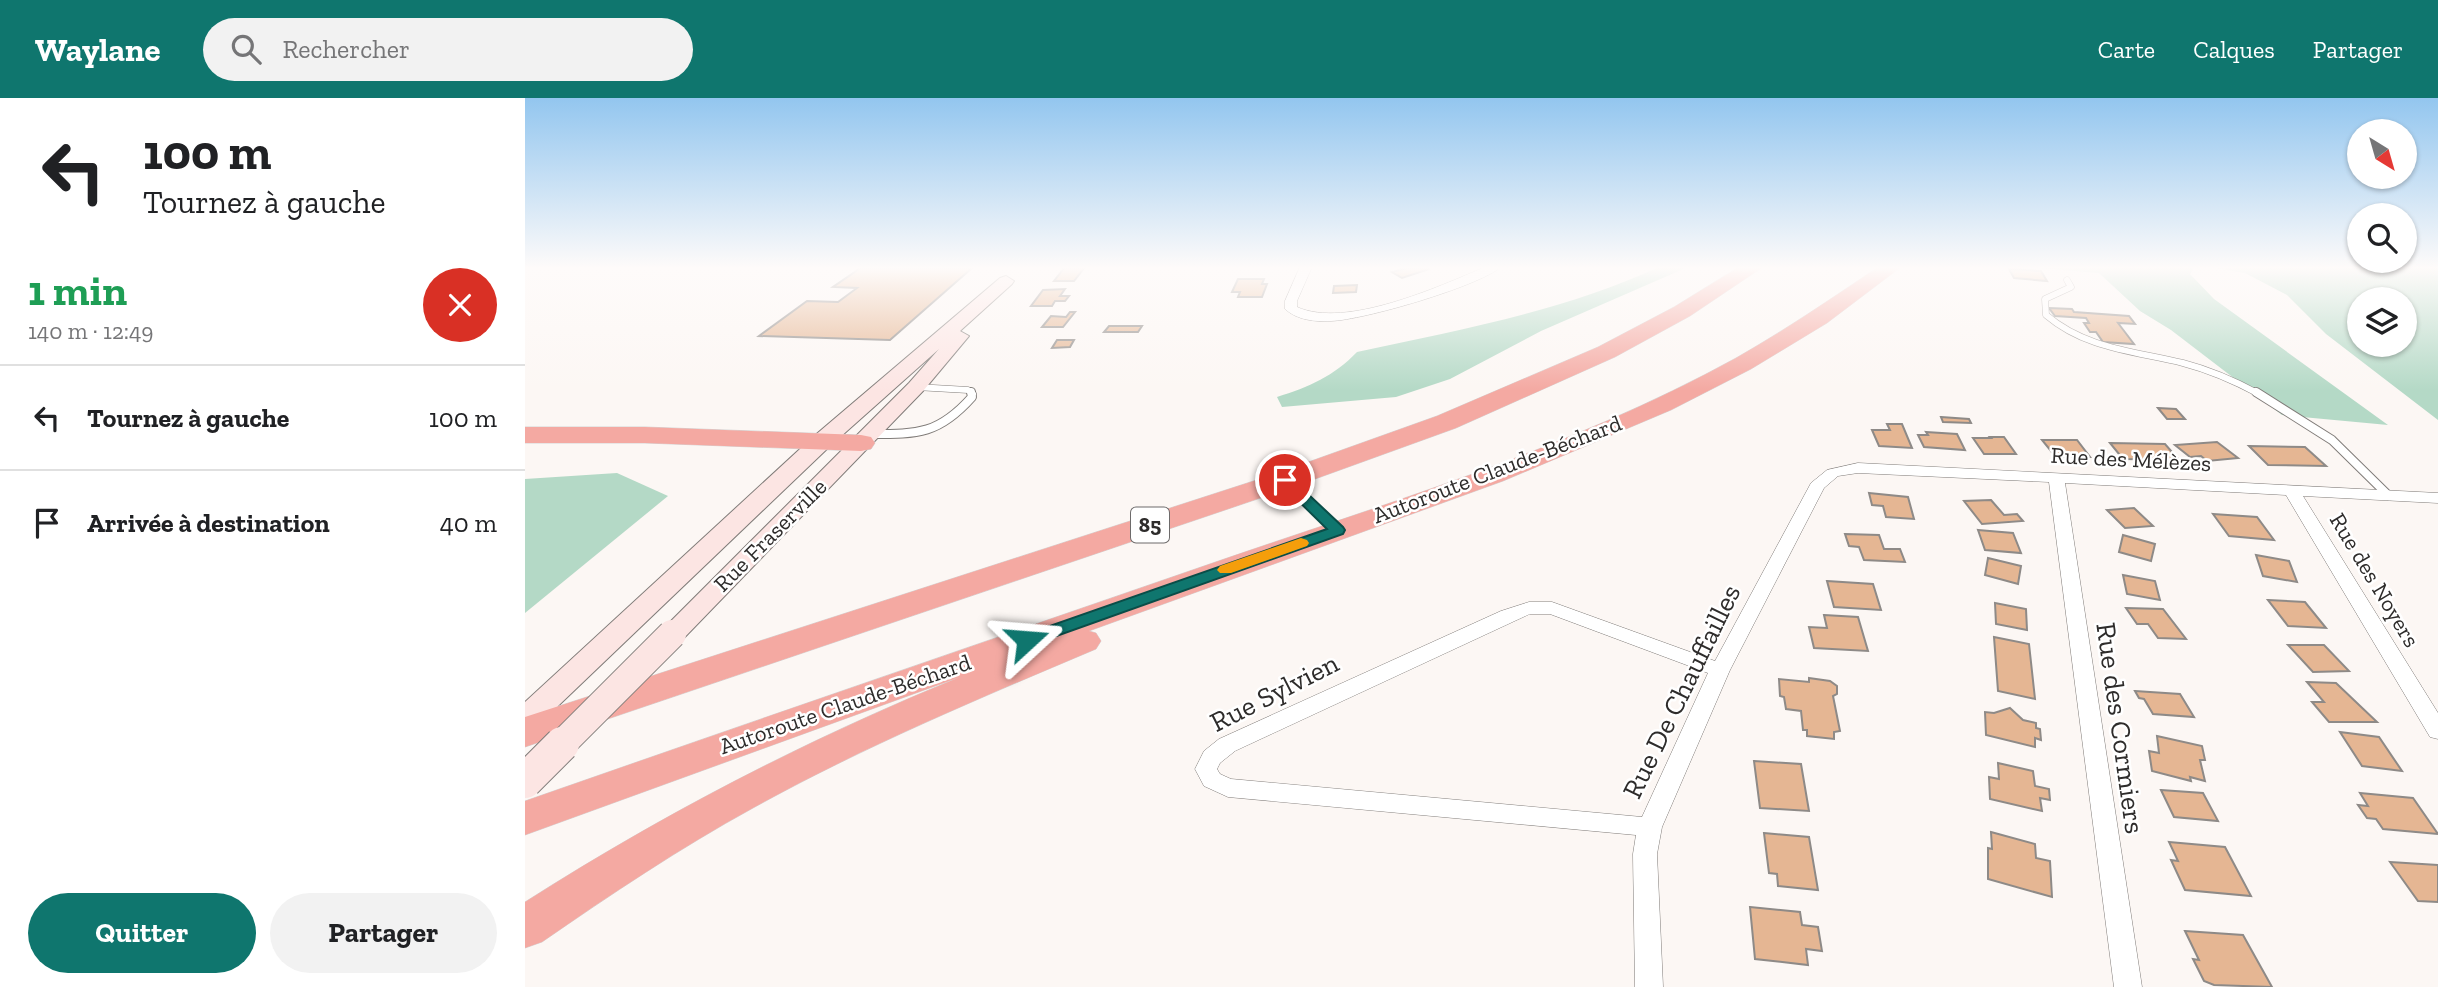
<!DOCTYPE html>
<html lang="fr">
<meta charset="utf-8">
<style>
:root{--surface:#fff;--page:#f2f2f2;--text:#202124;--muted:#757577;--line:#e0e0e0;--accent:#0f766e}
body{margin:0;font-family:"Zilla Slab",serif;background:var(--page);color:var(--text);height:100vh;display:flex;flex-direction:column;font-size:26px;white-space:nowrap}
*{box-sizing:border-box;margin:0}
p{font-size:23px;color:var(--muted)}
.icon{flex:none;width:38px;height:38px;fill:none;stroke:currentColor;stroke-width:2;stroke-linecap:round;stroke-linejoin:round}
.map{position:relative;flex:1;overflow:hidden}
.sheet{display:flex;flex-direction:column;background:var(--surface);width:525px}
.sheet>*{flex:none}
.banner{background:#fff;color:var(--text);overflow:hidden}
.needle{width:46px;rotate:143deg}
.buttons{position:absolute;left:1822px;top:21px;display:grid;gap:14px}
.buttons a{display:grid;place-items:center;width:70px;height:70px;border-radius:50%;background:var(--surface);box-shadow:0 2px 5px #0004;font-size:35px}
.pin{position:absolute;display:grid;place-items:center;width:60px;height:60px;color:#fff;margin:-30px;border:4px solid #fff;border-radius:50%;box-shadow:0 2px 7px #0007}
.me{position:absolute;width:77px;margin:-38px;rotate:71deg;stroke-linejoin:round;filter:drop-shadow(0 0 5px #0008)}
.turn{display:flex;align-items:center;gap:24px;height:147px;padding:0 28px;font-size:32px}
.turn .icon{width:91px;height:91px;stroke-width:2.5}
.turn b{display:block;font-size:49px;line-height:60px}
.round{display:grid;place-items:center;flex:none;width:74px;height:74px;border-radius:37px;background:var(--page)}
.head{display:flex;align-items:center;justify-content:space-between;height:119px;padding:0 28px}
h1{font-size:42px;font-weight:700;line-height:52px;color:#1e9e55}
.action{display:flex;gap:14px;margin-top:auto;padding:14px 28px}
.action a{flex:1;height:80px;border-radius:42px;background:var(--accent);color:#fff;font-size:28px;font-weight:700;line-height:80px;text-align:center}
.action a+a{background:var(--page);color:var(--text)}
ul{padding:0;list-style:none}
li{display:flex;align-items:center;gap:21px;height:105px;padding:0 28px;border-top:2px solid var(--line)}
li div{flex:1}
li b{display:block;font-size:26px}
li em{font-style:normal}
header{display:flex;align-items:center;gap:42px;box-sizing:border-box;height:98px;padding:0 35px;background:var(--accent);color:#fff}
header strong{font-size:33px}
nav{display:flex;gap:38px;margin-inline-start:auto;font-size:24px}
.search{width:490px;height:63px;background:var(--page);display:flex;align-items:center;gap:18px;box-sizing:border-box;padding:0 24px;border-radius:38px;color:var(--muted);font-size:26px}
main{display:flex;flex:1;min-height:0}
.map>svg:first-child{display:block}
.green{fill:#b4d9c6;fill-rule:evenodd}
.building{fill:#e5b693;stroke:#8e8a87;stroke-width:2}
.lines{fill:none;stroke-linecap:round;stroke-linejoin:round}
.lane-far1-casing{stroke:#807c79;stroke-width:7}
.lane-casing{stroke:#807c79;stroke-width:10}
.street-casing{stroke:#807c79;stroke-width:1}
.secondary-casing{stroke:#807c79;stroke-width:2}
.highway-casing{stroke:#d5d5d5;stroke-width:1}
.lane-far1{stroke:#fff;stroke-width:6}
.lane{stroke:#fff;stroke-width:8}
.street{fill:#fff;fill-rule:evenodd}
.secondary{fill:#fce5e3;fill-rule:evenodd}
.highway{fill:#f4a9a2;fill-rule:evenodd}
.secondary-bridge-far1-casing{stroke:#807c79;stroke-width:30;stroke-linecap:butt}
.secondary-bridge-casing{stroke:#807c79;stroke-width:36;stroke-linecap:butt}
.secondary-bridge-far1{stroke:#fce5e3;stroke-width:28}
.secondary-bridge{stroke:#fce5e3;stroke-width:34}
.route{fill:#0f766e;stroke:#0a4d48;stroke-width:2}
.slow{fill:#f59e0b}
.labels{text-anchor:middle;stroke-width:5;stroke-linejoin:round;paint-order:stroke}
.shield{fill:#fff;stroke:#6d6b6b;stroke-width:2}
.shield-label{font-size:21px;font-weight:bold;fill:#2e2c2b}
.street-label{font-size:23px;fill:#2e2c2b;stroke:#fff}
.near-street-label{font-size:28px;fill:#2e2c2b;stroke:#fff}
</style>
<header>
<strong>Waylane</strong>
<div class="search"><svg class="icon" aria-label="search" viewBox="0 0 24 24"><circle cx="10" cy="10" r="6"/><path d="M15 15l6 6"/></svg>Rechercher</div>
<nav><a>Carte</a><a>Calques</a><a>Partager</a></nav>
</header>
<main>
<section class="sheet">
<div class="banner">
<div class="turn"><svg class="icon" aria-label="left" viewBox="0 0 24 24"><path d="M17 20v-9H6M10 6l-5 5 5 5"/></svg><div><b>100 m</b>Tournez à gauche</div></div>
</div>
<div class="head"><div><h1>1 min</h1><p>140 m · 12:49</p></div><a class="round" style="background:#d93025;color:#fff"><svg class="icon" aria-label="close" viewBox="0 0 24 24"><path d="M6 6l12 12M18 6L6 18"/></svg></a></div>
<ul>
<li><svg class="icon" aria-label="left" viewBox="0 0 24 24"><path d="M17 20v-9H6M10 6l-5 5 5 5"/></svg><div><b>Tournez à gauche</b></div><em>100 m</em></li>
<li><svg class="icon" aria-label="arrive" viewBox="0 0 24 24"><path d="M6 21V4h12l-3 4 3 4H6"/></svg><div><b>Arrivée à destination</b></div><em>40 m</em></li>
</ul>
<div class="action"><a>Quitter</a><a>Partager</a></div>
</section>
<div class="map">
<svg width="1913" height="889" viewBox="0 0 1913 889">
<rect width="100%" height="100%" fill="#fcf7f4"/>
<g class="green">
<path d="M1134 169H1163L1016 233 925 281 871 299 757 309 752 299C784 289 809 278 832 254 934 232 1039 213 1134 169Z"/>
<path d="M1500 169H1674L1669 170 1665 176 1689 201 1863 327 1757 317 1646 232 1615 213 1574 175Z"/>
<path d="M1683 169H1913V322L1801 236 1762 197 1720 175ZM1880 201V247H1834V201Z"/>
<path d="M92 375 143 398 0 515V381Z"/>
</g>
<g class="building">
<path d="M337 169 447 170 365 242 234 238 282 203 313 204 332 190 308 189Z"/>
<path d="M540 169H560L549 183H529Z"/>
<path d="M886 169 904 171 877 180 867 174Z"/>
<path d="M1484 171 1516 173 1522 183 1489 180Z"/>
<path d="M713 181H739L737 186H742L737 199H713L715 194H707Z"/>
<path d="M832 187 831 194 808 195 809 188Z"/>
<path d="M540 191 535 198H544L540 203H530L527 208H506L518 192Z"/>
<path d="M1524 210 1547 211 1549 214 1604 218 1610 226 1593 225 1609 246 1578 244 1571 234H1565L1559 225H1564L1561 220 1530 218Z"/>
<path d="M545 214H550L538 229H517L526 218 541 219Z"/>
<path d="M584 228H617L613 234H579Z"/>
<path d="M532 242H549L545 249 527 250Z"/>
<path d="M1633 310 1651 311 1660 321H1642Z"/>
<path d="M1416 319 1444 321 1446 325 1418 324Z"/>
<path d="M1362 326H1377L1387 350 1354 348 1347 332H1365Z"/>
<path d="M1401 334 1432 336 1440 352 1399 349 1393 337H1403Z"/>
<path d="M1465 339H1479L1491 356H1459L1448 340H1466Z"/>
<path d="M1517 342H1552L1565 359 1530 358Z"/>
<path d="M1692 344 1713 360 1682 363 1676 358 1665 359 1650 347Z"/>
<path d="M1585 345 1640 346 1654 362 1598 361Z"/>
<path d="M1724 348 1780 349 1801 368 1743 367Z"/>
<path d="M1344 395 1383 399 1389 421 1361 419 1358 408 1347 407Z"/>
<path d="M1466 402 1479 417 1492 416 1498 423 1457 426 1439 403Z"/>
<path d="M1609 410 1628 428 1600 430 1582 412Z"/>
<path d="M1688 416 1732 419 1749 442 1704 438Z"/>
<path d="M1453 432 1488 435 1496 455 1460 452Z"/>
<path d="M1320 436 1354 437 1359 451H1375L1380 464 1339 462 1334 449 1324 448Z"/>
<path d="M1598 437 1630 446 1626 463 1594 454Z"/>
<path d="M1731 457 1764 463 1772 484 1738 478Z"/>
<path d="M1463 460 1496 468 1493 486 1460 477Z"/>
<path d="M1598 477 1630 483 1635 502 1602 496Z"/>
<path d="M1302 483 1348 486 1356 512 1309 509Z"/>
<path d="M1743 502 1780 504 1801 530 1763 528Z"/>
<path d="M1470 505 1501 511 1502 532 1471 526Z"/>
<path d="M1601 510 1638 511 1661 541 1633 540 1623 526H1612Z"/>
<path d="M1299 517 1333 519 1343 553 1289 550 1284 529 1302 530Z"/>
<path d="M1469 539 1504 546 1510 601 1473 593Z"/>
<path d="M1763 547H1799L1824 573 1788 574Z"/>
<path d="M1284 580 1305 583 1312 588V596L1308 598 1315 633 1309 634V641L1282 638V632H1278L1276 613 1261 611 1259 599 1255 598 1254 581 1284 584Z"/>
<path d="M1782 584 1811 585 1852 624H1804L1787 604H1799Z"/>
<path d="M1610 593 1655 596 1669 619 1628 616 1619 601 1614 600Z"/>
<path d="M1485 610 1498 622 1511 625V630L1515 631 1516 642 1510 640V649L1461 637 1460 614 1469 615Z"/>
<path d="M1815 634 1854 639 1877 673 1837 668Z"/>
<path d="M1632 638 1677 648 1680 662H1675L1680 683 1665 679 1666 683 1627 673 1624 653 1634 655Z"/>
<path d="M1229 663 1276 666 1284 713 1235 710Z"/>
<path d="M1473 665 1508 673 1510 688 1524 691 1525 702 1515 700 1517 713 1465 701 1464 679 1474 681Z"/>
<path d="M1636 692 1678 695 1693 723 1649 719Z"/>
<path d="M1835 695 1888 700 1913 736 1858 731 1851 721 1842 720 1833 707 1843 708Z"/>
<path d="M1466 734 1510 746 1511 760 1525 763 1527 799 1463 781V750L1467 751Z"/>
<path d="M1239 735 1284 739 1293 792 1253 788 1252 776 1244 775Z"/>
<path d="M1644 744 1700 749 1726 798 1660 792 1646 762 1653 763Z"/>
<path d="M1865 764 1913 767V804L1893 803Z"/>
<path d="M1225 809 1275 814 1277 827 1293 829 1297 853 1281 851 1283 867 1230 861Z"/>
<path d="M1660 833 1718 837 1747 889 1689 887 1679 883 1668 861 1674 862Z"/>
</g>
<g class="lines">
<g class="lane-far1-casing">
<g id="lane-far1">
<path d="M1542 182 1546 189 1520 201 1521 217C1561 251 1609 253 1658 265 1685 272 1710 283 1734 296"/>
<path d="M391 289 443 292 448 296"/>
</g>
</g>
<g class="lane-casing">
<g id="lane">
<path d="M1731 294 1807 342 1864 398"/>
<path d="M346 336C394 336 414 336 447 299L446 294"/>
<path d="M761 382 812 432"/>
</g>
</g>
<g class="street-casing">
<g id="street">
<path d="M775 169H787L772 203V209C821 231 913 189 960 169H976C952 189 838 222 806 223 790 224 772 222 760 211V203Z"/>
<path d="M1333 365 1913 395V405L1778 398 1913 615V641L1905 639 1761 397 1540 385 1617 889H1589L1524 384 1333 375 1313 378 1299 390 1205 572 1137 729 1132 756 1138 889H1110L1108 756 1111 737 703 699 679 688 670 671 679 653 694 641 976 513 1004 504H1027L1190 563 1286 385 1302 372ZM1005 516H1025L1183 575 1117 719 706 681 695 676 692 671 695 665 710 653Z"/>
</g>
</g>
<g class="secondary-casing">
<path id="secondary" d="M481 178 489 183 487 186 435 233 444 238 398 293 157 542 147 545 137 542 133 536 384 285 414 251 304 349 11 629 0 632V604L288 339 475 180Z"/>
</g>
<g class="highway-casing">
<g id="highway">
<path d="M1214 169H1238L1165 218 1090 259 931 330 768 389 0 649V619L747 377 912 318 1073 249 1149 209Z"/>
<path d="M1353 169H1376L1302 225 1226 271 1146 312 978 383 564 533 571 535 576 543 571 551C455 600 338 649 228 710 155 750 85 797 17 844L0 850V804C140 715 281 642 435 579L0 737V703C226 624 453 546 679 468 858 406 1044 352 1211 260 1260 232 1306 201 1353 169Z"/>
<path d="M0 329H120L336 337 346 339 350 345 346 351 336 353 120 345H0Z"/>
</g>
</g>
<use href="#lane-far1" class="lane-far1"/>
<use href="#lane" class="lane"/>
<use href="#street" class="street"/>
<use href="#secondary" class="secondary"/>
<use href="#highway" class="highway"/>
<g class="secondary-bridge-far1-casing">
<path id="secondary-bridge-far1" d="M36 647 147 536"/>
</g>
<g class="secondary-bridge-casing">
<path id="secondary-bridge" d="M0 683 37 646"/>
</g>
<use href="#secondary-bridge-far1" class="secondary-bridge-far1"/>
<use href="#secondary-bridge" class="secondary-bridge"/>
</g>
<linearGradient id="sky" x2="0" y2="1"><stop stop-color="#93c6ef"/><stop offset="0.58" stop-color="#fefbfa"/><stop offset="1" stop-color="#fefbfa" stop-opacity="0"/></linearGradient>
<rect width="1913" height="293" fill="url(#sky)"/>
<path class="route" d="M760 377 765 379 818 429 820 432 818 436 509 546H496L493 542 496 538 802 431 755 385 753 382Z"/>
<path class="slow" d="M776 440 782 442 784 445 782 448 706 475H695L692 472 695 468Z"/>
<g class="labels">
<rect class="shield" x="606" y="409.5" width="38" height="35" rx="5"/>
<g class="shield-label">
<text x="625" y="434">85</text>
</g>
<g class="street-label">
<text transform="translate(1606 361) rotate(3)" y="8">Rue des Mélèzes</text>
<text transform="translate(972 371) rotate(-21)" y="8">Autoroute Claude-Béchard</text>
<text transform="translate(245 437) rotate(-45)" y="8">Rue Fraserville</text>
<text transform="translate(1850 482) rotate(59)" y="8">Rue des Noyers</text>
<text transform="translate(320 606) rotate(-19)" y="8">Autoroute Claude-Béchard</text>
</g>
<g class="near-street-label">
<text transform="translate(1156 593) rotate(-64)" y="10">Rue De Chauffailles</text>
<text transform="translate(749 594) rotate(-27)" y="10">Rue Sylvien</text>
<text transform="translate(1596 630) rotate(82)" y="10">Rue des Cormiers</text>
</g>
</g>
</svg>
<div class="buttons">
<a><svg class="needle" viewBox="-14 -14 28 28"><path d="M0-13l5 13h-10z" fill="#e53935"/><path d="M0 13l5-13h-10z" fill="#757577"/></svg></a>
<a><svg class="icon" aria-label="search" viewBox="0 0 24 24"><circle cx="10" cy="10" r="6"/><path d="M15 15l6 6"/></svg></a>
<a><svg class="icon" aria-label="layers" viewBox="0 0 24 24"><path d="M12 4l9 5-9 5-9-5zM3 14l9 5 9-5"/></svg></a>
</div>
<div class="pin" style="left:760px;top:382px;background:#d93025"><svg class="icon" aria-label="arrive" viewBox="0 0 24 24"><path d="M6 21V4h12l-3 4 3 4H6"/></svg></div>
<svg class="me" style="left:502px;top:542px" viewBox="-20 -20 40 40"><path d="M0-17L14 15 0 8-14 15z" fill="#0f766e" stroke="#fff" stroke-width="4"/></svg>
</div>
</main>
